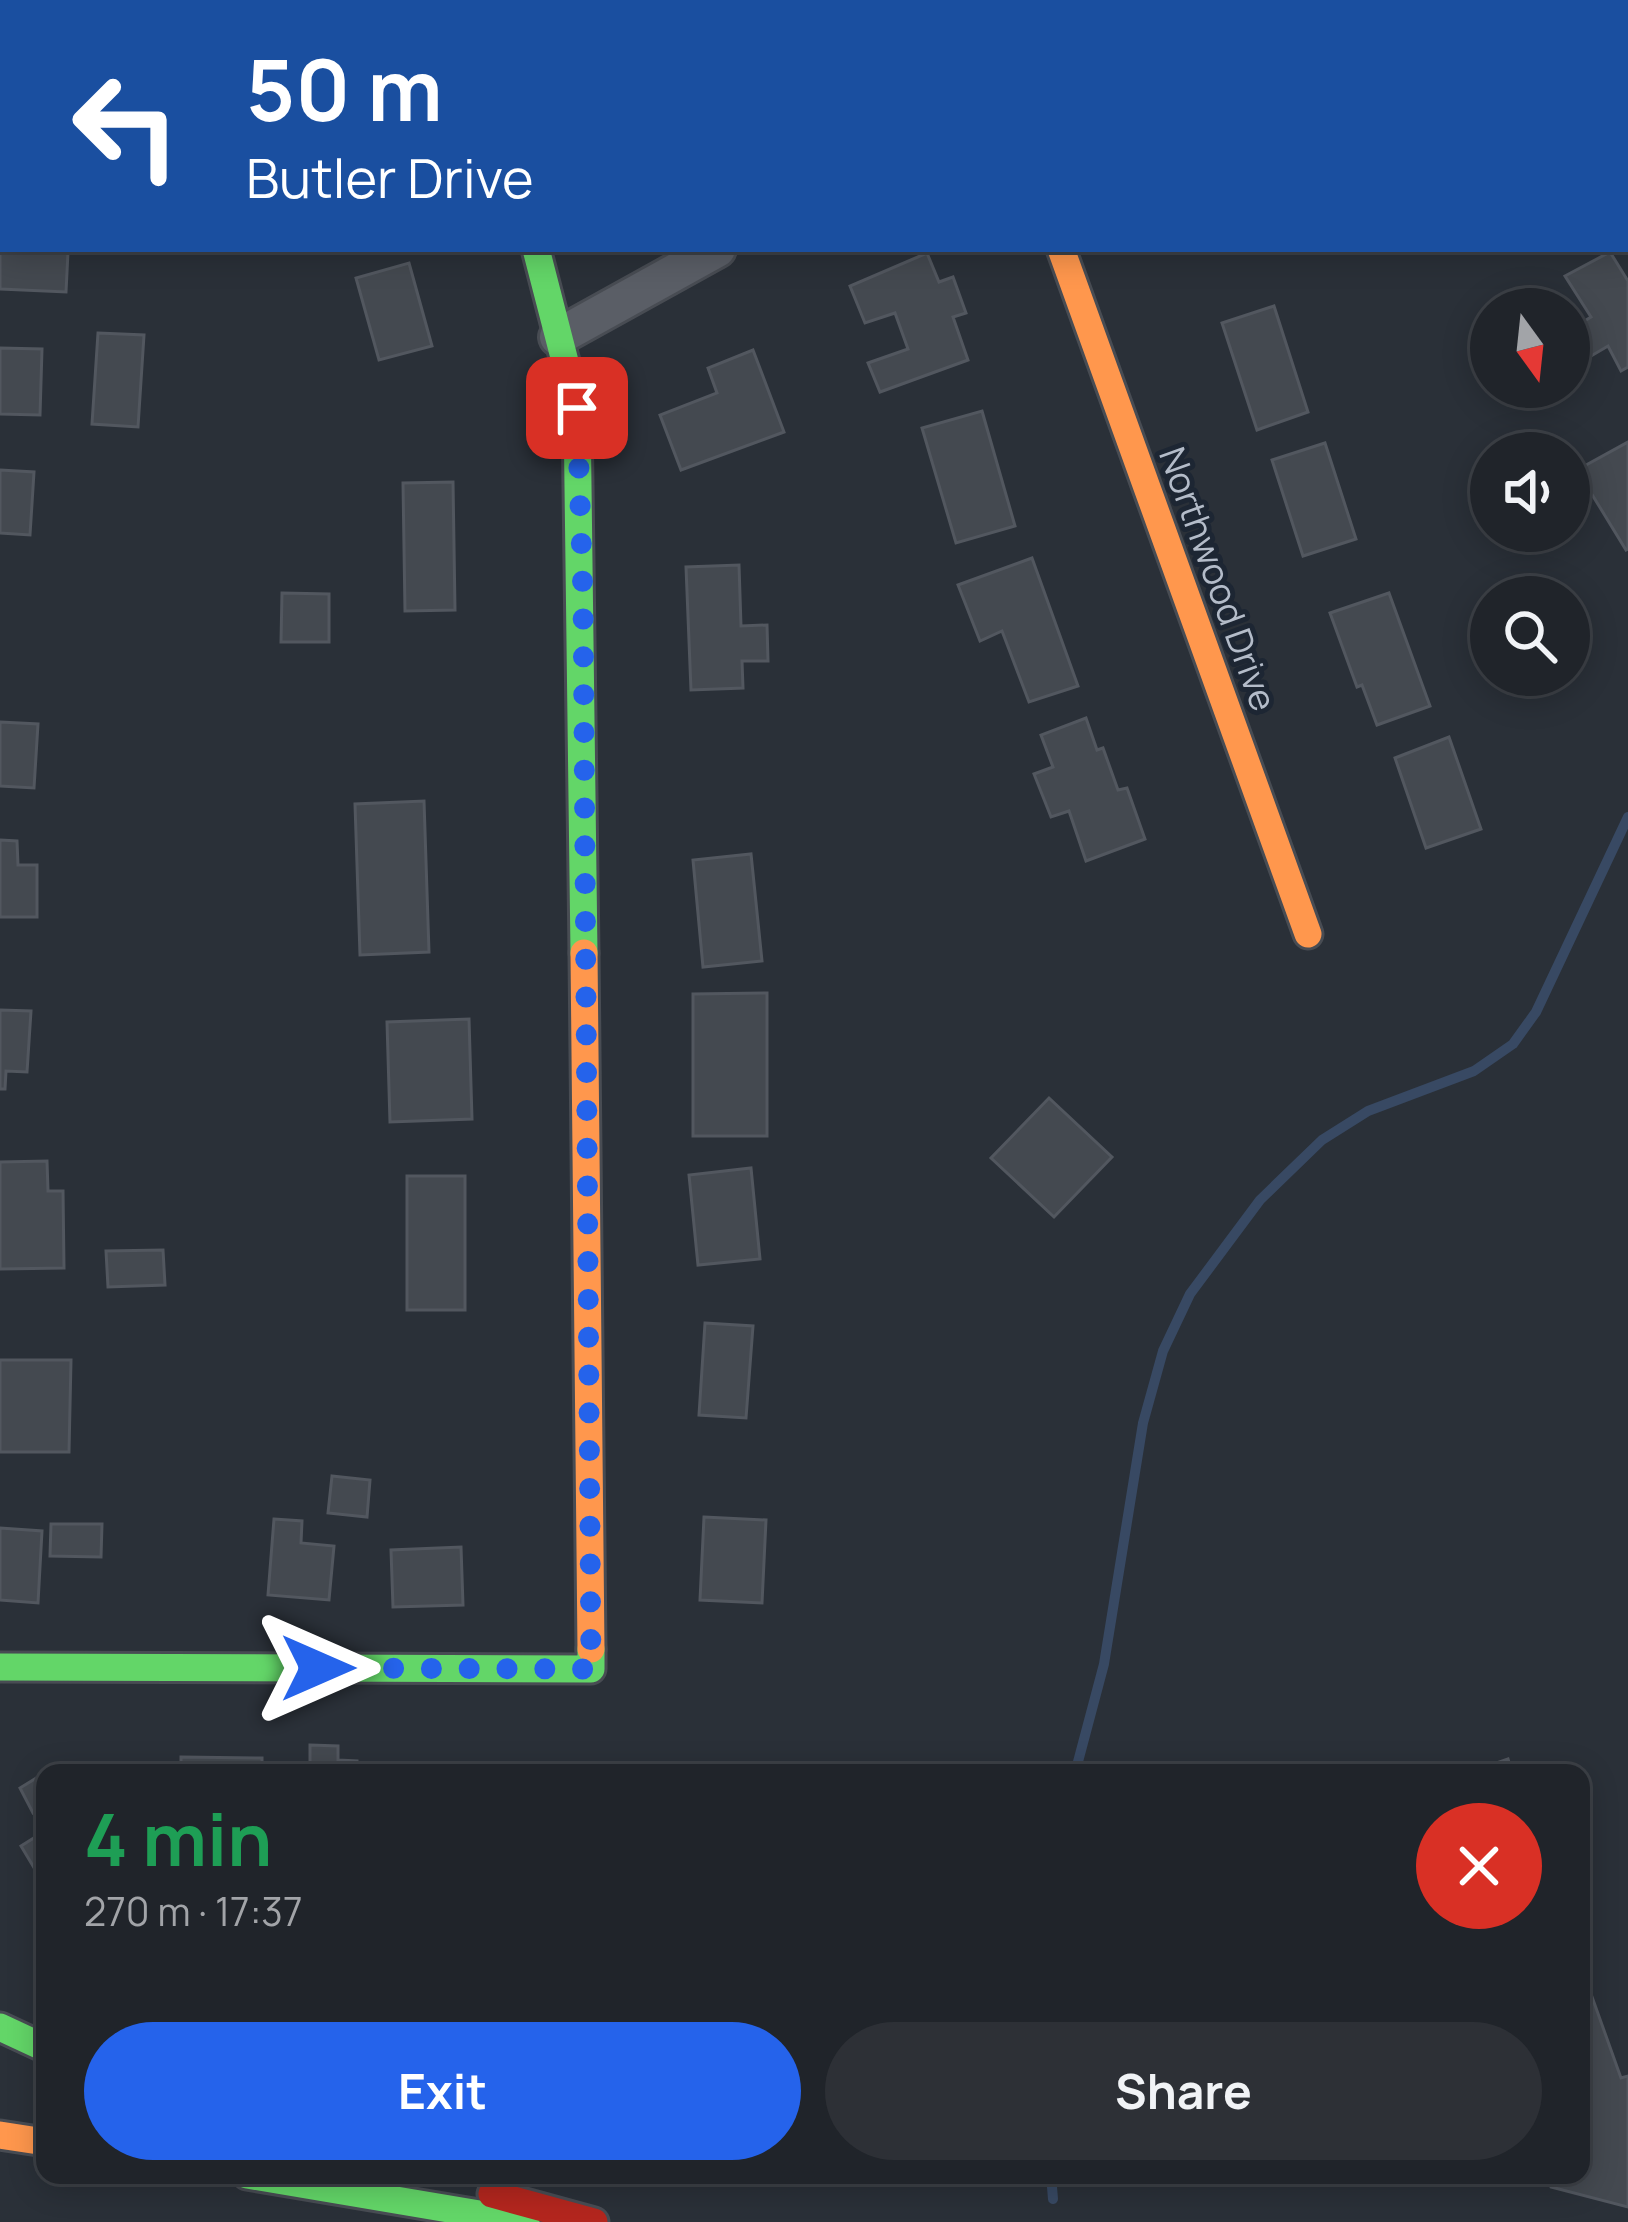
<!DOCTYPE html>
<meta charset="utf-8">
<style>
:root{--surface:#20242a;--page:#2d3036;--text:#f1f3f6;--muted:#a2a4a8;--line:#3d4147;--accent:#2563eb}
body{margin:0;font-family:Manrope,sans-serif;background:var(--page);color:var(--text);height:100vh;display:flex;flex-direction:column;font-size:45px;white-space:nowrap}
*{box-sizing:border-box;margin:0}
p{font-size:39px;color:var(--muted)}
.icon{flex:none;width:66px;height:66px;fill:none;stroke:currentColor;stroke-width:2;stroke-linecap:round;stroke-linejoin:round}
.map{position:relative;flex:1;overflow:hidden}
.panel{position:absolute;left:36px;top:1764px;width:1554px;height:420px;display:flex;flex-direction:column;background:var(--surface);border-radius:24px;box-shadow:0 6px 30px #0003,0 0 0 3px var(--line)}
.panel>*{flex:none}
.banner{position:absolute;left:0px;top:0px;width:1629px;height:252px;box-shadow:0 6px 30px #0003,0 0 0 3px var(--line);background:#1a4fa0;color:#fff;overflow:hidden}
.needle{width:78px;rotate:165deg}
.tools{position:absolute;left:1470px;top:288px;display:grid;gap:24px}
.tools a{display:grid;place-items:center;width:120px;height:120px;border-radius:50%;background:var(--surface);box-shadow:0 6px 30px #0003,0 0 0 3px var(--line);font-size:60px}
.pin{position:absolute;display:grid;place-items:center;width:102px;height:102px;color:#fff;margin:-51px;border-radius:24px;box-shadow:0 6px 18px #0006}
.me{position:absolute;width:132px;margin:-66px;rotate:90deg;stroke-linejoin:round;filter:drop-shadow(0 0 9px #0008)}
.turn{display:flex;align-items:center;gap:42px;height:252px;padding:0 48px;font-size:54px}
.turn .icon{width:156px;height:156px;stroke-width:2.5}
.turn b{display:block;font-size:84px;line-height:102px}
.round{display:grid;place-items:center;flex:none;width:126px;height:126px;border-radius:63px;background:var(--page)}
.head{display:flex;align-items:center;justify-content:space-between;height:204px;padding:0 48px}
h1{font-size:72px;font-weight:700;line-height:90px;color:#1e9e55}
.primary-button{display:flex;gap:24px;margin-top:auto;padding:24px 48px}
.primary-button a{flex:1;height:138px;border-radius:72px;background:var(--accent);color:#fff;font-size:48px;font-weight:700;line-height:138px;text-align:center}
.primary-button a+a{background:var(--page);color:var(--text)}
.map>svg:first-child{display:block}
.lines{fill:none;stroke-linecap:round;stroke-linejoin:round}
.stream{stroke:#384963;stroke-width:10}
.building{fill:#444950;stroke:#52575f;stroke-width:3}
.street-casing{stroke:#484c53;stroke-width:42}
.fast-casing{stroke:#484c53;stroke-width:33}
.slow-casing{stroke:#484c53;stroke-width:33}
.jam-casing{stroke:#484c53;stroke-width:33}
.street{stroke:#5a5e66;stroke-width:36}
.fast{stroke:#63d668;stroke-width:27}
.slow{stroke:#ff974d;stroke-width:27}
.jam{stroke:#b3261e;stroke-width:27}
.route{stroke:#2563eb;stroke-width:21;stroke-dasharray:0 37.8}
.labels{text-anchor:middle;stroke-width:10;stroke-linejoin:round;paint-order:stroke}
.street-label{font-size:36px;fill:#b4bcc9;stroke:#1d2633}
</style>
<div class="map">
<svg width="1628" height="2222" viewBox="0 0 1628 2222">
<rect width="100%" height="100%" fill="#2a3038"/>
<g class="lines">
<g class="stream">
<path d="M1075 1773 1104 1664 1143 1423 1163 1351 1190 1294 1260 1200 1322 1140 1368 1111 1474 1071 1513 1044 1536 1012 1628 817"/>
<path d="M1051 2175 1053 2199"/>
</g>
</g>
<g class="building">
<path d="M296 0H354L355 3H297Z"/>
<path d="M602 0H647L648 3H603Z"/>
<path d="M839 0H937L938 3H834Z"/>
<path d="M0 15H3L0 139Z"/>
<path d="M0 204 3 249 68 252 66 292 0 289Z"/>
<path d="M1610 252 1628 281V367L1621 371 1608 346 1591 356 1573 328 1591 317 1565 276Z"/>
<path d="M927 253 939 282 953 277 966 313 953 317 968 360 880 392 868 363 908 349 895 313 865 323 850 286Z"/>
<path d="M409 263 432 346 379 360 356 278Z"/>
<path d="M1274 306 1308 412 1257 430 1222 323Z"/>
<path d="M98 333 144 335 138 427 92 424Z"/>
<path d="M0 348 42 349 40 415 0 414Z"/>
<path d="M753 350 784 432 681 470 660 415 717 393 708 368Z"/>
<path d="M982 411 1015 526 956 543 922 428Z"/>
<path d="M1628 442V549L1626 550 1577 470Z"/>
<path d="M1325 443 1356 539 1303 556 1272 460Z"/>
<path d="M0 470 34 472 30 535 0 533Z"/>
<path d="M453 482 455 610 405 611 403 483Z"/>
<path d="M1032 558 1078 686 1029 702 1002 631 980 641 958 585Z"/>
<path d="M739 565 741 626 767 625 768 661H742L743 688 691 690 686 567Z"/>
<path d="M282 593 329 594V642H281Z"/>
<path d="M1389 593 1430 706 1377 725 1362 685 1357 687 1330 613Z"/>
<path d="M1086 718 1097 750 1103 748 1118 790 1127 788 1145 839 1086 861 1069 811 1051 817 1034 774 1053 767 1041 735Z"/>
<path d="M0 722 38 724 34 788 0 786Z"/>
<path d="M1449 737 1481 829 1426 848 1395 758Z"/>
<path d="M424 801 429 952 360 955 355 804Z"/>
<path d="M0 840 17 841 18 865H37V917H0Z"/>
<path d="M751 854 762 961 703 967 693 860Z"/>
<path d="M767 993V1136H693V994Z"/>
<path d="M0 1010 31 1011 27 1072 6 1071 5 1089H0Z"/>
<path d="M469 1019 472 1119 390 1122 387 1022Z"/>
<path d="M1049 1098 1112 1157 1054 1217 991 1158Z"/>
<path d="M47 1161 48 1191H63L64 1268 0 1269V1162Z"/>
<path d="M751 1168 760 1259 698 1265 689 1175Z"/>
<rect x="407" y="1176" width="58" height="134"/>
<path d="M163 1250 165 1285 108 1287 106 1251Z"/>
<path d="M705 1323 753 1326 746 1418 699 1415Z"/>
<path d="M0 1360H71L69 1452H0Z"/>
<path d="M332 1476 370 1480 367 1517 328 1513Z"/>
<path d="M704 1517 766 1520 762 1603 700 1600Z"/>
<path d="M274 1519 302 1521 301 1543 334 1546 329 1600 268 1595Z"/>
<path d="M51 1524H102L101 1557 50 1556Z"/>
<path d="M0 1528 42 1531 38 1603 0 1600Z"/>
<path d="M461 1547 463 1605 393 1607 391 1550Z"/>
<path d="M310 1745 338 1746V1760L357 1761V1773H310Z"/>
<path d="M181 1757 262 1758V1773H181Z"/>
<path d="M1508 1759 1512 1773H1468Z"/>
<path d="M448 1767 513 1770V1773H448Z"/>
<path d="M51 1769 54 1773H45V1807L33 1813 20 1788Z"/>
<path d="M45 1831V1886L21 1846Z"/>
<path d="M1581 1966 1621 2078 1628 2076V2207L1551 2187 1547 2175H1581Z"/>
</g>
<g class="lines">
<g class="street-casing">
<g id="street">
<path d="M474 0V3"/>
<path d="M1154 3 1160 0"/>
<path d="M558 337 717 249"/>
</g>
</g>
<g class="fast-casing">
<g id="fast">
<path d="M536 249 577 408 584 953"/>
<path d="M0 1667 591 1669V1649"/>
<path d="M0 2027 45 2048"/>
<path d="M247 2175 526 2222"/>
</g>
</g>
<g class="slow-casing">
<g id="slow">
<path d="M1061 249 1308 934"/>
<path d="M584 953 591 1649"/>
<path d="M0 2135 45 2142"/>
</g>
</g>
<g class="jam-casing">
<path id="jam" d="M492 2194 594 2222"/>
</g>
<use href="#street" class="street"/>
<use href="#fast" class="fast"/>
<use href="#slow" class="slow"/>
<use href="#jam" class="jam"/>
</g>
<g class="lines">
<path class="route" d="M318 1668 591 1669 583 596 577 408"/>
</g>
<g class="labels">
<g class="street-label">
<text transform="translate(1218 579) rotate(70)" y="13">Northwood Drive</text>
</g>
</g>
</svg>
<div class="tools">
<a><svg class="needle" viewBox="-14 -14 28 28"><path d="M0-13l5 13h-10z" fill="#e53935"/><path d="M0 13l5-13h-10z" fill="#a2a4a8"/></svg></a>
<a><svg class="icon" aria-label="sound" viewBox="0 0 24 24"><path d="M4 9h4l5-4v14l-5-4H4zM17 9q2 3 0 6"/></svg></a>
<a><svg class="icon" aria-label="search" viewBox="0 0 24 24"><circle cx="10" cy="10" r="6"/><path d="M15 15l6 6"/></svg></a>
</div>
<div class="pin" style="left:577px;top:408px;background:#d93025"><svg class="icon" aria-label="arrive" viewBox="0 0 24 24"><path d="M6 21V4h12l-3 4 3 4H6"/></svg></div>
<svg class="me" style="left:318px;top:1668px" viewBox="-20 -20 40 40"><path d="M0-17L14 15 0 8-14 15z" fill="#2563eb" stroke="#fff" stroke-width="4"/></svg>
<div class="banner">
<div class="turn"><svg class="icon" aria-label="left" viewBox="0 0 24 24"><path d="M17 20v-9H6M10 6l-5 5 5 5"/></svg><div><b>50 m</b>Butler Drive</div></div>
</div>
<section class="panel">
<div class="head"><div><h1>4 min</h1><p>270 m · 17:37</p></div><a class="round" style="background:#d93025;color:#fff"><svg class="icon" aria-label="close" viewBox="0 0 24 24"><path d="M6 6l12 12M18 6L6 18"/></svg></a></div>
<div class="primary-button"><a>Exit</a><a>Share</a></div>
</section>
</div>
